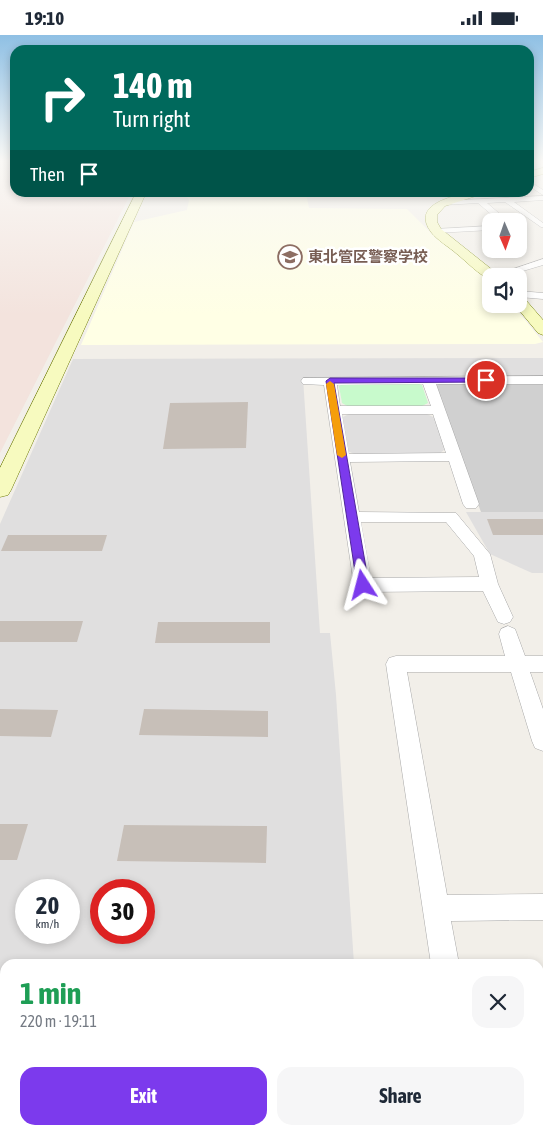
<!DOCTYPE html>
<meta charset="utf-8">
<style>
:root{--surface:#fff;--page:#f6f6f7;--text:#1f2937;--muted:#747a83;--accent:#7c3aed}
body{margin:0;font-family:"Asap Condensed","Noto Sans JP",sans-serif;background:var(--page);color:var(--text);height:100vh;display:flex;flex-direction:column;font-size:19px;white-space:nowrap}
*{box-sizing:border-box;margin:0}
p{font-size:16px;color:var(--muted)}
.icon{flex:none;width:28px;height:28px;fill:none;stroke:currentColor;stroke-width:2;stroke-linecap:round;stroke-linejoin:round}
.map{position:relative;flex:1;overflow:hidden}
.sheet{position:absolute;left:0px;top:924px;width:544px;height:176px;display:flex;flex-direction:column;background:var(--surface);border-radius:15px 15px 0 0;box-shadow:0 2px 8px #0003}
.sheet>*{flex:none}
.top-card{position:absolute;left:10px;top:10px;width:524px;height:152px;border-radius:15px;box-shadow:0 2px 8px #0003;background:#00695c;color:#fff;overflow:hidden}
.needle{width:32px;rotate:178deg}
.buttons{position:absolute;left:482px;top:178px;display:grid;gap:10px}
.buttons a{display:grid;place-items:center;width:45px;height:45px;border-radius:10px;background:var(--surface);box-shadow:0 2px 8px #0003;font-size:25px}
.speed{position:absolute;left:15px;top:844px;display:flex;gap:10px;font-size:25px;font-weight:700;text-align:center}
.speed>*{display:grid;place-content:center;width:65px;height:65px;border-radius:50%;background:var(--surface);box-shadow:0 2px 8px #0003;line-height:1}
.speed small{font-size:12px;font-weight:400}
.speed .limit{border:8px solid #d22;background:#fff;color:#111}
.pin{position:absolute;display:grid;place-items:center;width:42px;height:42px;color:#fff;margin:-21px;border:2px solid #fff;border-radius:50%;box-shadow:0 1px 5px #0007}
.me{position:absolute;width:55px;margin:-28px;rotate:351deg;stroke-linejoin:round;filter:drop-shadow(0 0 4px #0008)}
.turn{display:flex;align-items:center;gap:18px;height:105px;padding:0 20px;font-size:22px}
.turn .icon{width:65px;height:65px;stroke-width:2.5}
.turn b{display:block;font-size:35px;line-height:42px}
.then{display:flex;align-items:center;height:48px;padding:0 20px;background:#0003;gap:10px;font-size:19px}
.round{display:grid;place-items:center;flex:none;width:52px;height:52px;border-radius:15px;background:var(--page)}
.summary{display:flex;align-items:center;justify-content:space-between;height:85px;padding:0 20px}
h1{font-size:30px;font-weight:700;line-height:38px;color:#1e9e55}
.button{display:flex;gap:10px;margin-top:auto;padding:10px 20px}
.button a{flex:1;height:58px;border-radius:15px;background:var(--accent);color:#fff;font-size:20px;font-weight:700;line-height:58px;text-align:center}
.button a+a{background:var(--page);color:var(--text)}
.status{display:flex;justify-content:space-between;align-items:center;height:35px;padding:0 25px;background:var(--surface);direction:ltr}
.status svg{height:14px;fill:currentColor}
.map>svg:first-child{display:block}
.residential{fill:#e0dfdf;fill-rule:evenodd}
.education{fill:#ffffe5}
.religious{fill:#d0d0d0}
.military{fill:#f3e3dd}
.park{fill:#c8facc}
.building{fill:#c7bfb8}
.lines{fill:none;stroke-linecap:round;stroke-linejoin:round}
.street-casing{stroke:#a9a9a9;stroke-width:1}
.secondary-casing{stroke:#707d05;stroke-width:1}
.street{fill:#fff;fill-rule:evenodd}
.secondary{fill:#f7fabf;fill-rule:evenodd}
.route{fill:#7c3aed;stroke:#51269a}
.slow{fill:#f59e0b}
.labels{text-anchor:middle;stroke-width:5;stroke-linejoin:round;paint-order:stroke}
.far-education-label{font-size:15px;font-weight:bold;fill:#785e54;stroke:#fff;text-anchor:start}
</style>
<div class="status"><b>19:10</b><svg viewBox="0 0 49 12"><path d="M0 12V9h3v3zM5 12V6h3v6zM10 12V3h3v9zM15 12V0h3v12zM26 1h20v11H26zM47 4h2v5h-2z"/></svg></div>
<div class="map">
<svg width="543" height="1099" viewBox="0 0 543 1099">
<rect width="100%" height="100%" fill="#f2efe9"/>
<g class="residential">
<path d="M543 323V342L303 343 320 598H330L336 660 354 929H5V1095H364L365 1099H0V489L73 324ZM26 855H69V898H26ZM101 855H144V898H101Z"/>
<path d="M349 379H427L435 383 445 414 439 419H354L346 415 341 383Z"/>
<path d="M466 477H543V538H532L490 519Z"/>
</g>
<path class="education" d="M184 158H306L309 173 407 174 430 197 491 247V269H512L543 307 535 309 81 310 134 187 187 175 189 165Z"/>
<path class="religious" d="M441 348H543V477H481L434 351Z"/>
<path class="military" d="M0 126H15V158H131L0 418Z"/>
<path class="park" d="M345 348H416L422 350 428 368 422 371 349 372 342 368 339 351Z"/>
<g class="building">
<path d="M248 367 246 413 163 414 170 368Z"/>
<path d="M487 484H543V500H493Z"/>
<path d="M8 500H107L102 516H1Z"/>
<path d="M0 586H83L77 607H0Z"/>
<path d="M158 587H270V608H155Z"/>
<path d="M0 674 58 675 51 702 0 701Z"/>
<path d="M144 674 268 676V702L139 700Z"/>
<path d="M0 789H28L17 825H0Z"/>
<path d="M124 790 267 791 266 828 117 826Z"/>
</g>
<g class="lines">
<g class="street-casing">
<g id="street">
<path d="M529 146 543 155V160L529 151Z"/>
<path d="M543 161V165L514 167 543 188V192H541L505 167 487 168 508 186H499L478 168 443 170 439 168 443 166Z"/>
<path d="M491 191V195L436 198 432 196 436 194Z"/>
<path d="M543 224V230L506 241H492Z"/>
<path d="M519 256 543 258V264L519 262Z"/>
<path d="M543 341V349H436L479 469 476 473H466L463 469 449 426 350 427 359 477 456 478 490 519 498 549 513 582 510 587 504 589 498 587 483 556 363 557 357 555 354 550 324 350 303 349 301 346 303 343ZM423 349 431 371H340L337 350ZM342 379H433L446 418 349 419ZM361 487H446L474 521 479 542 371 543Z"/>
<path d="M508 591 515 594 525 621H543V637H530L543 674V716L535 713 532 706 511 637H407L447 860 543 859V885L451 886 459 929H431L386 629 389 623 396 621H505L499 599 501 594Z"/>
<path d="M453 1095H485L486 1099H454Z"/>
</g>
</g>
<g class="secondary-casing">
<g id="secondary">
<path d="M543 133V139L529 143V137Z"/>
<path d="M136 158H146L11 455 8 460 0 462V433Z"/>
<path d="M465 158H480L479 160 445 171 437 180V187L441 194 500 241H491V245C479 240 467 227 457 219 449 212 437 205 431 197 412 171 447 163 465 158Z"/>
<path d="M519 262 524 263 543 285V300L538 298 514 269H519Z"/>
</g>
</g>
<use href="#street" class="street"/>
<use href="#secondary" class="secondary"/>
</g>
<linearGradient id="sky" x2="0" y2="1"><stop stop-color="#8fc0e4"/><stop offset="0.45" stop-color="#f9f8f5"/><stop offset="1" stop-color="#f9f8f5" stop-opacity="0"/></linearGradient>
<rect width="543" height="280" fill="url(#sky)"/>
<path class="route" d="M330 343H486L489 345 486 347 334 348 369 550 363 554 357 550 326 346Z"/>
<path class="slow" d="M330 346 334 349 346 420 342 423 337 420 326 349Z"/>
<defs>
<g id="school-ring" transform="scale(1.25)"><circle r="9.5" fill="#fff" stroke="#8d6e63" stroke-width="1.5"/><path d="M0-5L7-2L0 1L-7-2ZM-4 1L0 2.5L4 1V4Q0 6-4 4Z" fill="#8d6e63"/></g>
</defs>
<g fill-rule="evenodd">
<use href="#school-ring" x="290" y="222"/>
</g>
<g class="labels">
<g class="far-education-label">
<text x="308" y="227">東北管区警察学校</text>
</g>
</g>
</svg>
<div class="buttons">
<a><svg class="needle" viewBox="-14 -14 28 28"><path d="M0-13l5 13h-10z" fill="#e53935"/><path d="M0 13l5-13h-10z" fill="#747a83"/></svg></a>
<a><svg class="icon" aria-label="sound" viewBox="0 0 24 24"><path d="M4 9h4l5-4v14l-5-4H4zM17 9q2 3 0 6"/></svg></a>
</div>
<div class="speed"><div>20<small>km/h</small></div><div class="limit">30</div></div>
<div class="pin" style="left:486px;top:345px;background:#d93025"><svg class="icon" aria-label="arrive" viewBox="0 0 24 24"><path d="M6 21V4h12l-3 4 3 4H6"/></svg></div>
<svg class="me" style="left:363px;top:550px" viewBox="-20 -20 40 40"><path d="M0-17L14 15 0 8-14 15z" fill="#7c3aed" stroke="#fff" stroke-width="4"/></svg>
<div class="top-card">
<div class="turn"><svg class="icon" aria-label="right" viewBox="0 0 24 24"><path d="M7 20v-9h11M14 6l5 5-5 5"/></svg><div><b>140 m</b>Turn right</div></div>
<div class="then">Then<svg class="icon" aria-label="arrive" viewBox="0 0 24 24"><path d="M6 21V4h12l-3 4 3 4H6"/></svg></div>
</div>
<section class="sheet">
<div class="summary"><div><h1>1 min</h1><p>220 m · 19:11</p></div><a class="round"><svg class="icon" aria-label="close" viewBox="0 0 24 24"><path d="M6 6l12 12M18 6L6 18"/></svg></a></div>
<div class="button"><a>Exit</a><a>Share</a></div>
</section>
</div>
